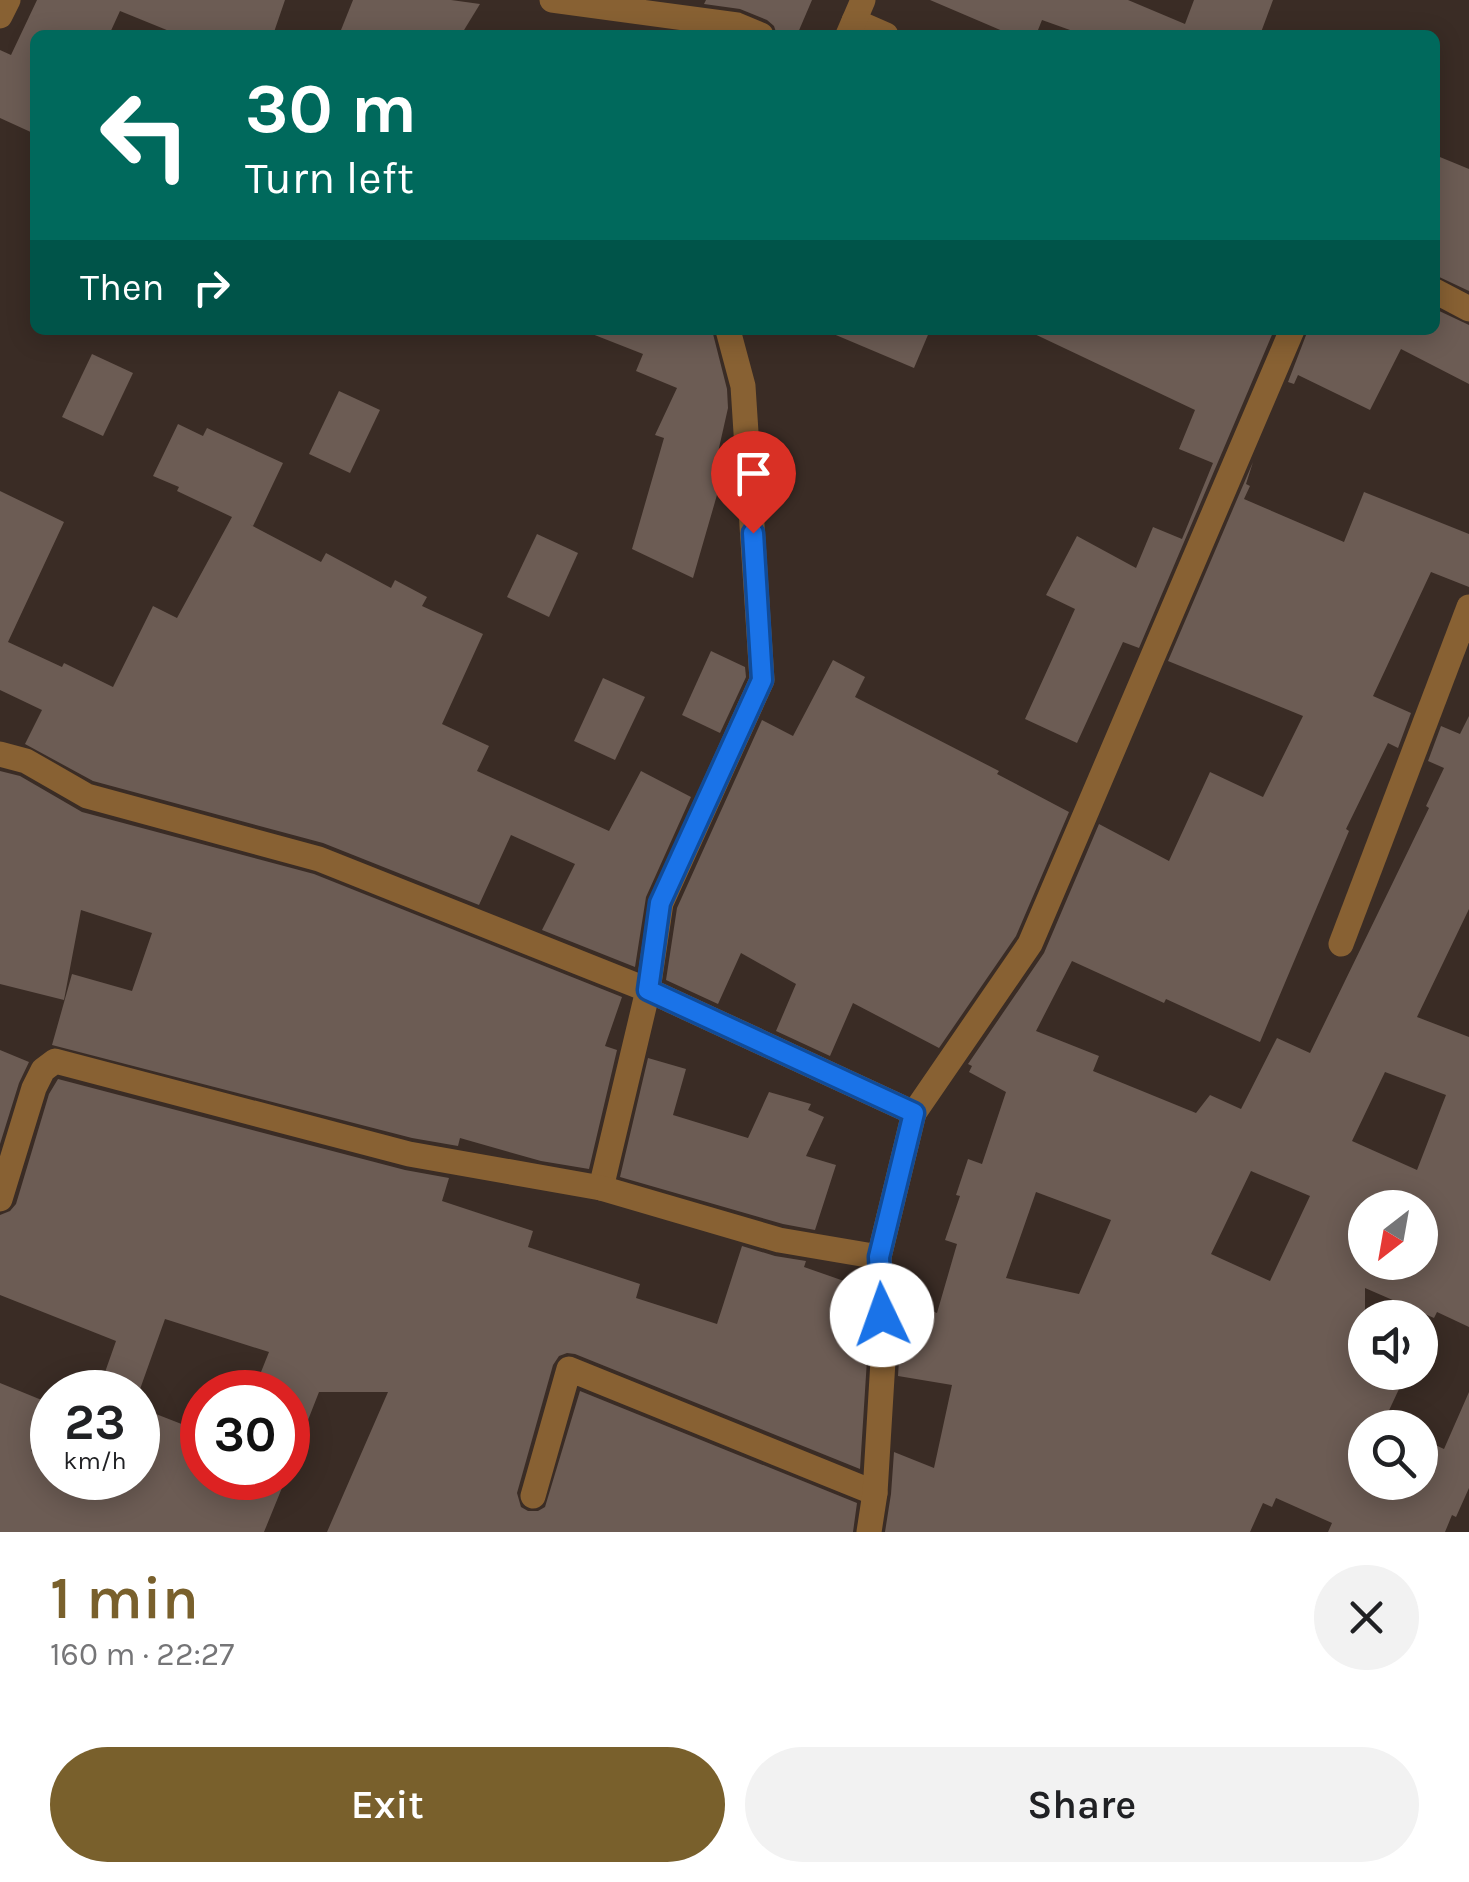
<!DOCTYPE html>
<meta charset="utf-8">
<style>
:root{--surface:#fff;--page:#f2f2f2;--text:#202124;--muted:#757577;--accent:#79602c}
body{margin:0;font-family:Karla,sans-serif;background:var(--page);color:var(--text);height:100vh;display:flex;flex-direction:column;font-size:38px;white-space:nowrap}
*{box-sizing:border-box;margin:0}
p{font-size:32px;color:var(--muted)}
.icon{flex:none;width:55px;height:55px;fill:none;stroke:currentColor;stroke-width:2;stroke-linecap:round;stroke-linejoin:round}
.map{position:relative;height:1532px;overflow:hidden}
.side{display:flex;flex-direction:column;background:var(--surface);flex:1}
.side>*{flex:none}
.guide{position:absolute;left:30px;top:30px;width:1410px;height:305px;border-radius:15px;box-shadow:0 5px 25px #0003;background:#00695c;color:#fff;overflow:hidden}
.needle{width:65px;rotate:211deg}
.tools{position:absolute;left:1348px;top:1190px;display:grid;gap:20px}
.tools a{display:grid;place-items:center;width:90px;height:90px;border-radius:50%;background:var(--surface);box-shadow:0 5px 25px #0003;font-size:50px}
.speed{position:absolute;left:30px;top:1370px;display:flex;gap:20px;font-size:50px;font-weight:700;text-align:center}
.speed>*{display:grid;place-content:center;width:130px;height:130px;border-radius:50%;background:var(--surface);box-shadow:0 5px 25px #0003;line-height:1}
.speed small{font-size:25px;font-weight:400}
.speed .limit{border:15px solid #d22;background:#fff;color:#111}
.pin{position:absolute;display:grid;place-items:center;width:85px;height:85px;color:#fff;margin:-102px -42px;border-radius:50% 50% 50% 0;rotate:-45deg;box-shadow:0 0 10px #0007}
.pin .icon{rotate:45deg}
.me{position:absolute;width:110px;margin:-55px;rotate:357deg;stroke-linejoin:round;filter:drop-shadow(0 0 8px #0008)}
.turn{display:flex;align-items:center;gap:35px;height:210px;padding:0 50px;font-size:45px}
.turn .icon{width:130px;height:130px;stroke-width:2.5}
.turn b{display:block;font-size:70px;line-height:85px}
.then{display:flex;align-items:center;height:95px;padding:0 50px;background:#0003;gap:20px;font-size:38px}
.round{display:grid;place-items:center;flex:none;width:105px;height:105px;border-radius:52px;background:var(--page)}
.summary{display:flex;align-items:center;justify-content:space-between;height:170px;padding:0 50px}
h1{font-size:60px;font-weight:600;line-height:75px;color:var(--accent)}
.button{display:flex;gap:20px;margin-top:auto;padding:20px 50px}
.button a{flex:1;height:115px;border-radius:60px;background:var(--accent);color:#fff;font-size:40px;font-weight:600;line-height:115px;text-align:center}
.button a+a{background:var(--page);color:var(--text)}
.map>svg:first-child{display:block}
.building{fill:#6c5c54;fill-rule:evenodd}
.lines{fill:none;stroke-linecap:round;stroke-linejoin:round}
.minor{stroke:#886133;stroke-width:25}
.route-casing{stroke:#114b97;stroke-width:25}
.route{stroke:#1a73e8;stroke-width:18}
</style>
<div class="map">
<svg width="1469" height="1532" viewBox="0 0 1469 1532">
<rect width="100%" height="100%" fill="#3a2c25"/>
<g class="building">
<path d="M37 0H285L273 35H179L120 11 109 35H35V134L0 118V50L11 55Z"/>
<path d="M353 0H451L480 4 461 35H339Z"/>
<path d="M706 0H812L797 35H777L774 26 767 20 740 9 704 4Z"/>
<path d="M930 0H1128L1185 24 1194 0H1273L1260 35H1084L1042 20 1036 35H1012Z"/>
<path d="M1435 155 1469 169V291L1435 275Z"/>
<path d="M1435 309 1469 325V384L1401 349 1370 410 1298 375 1294 384 1288 382 1308 330H1435Z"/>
<path d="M588 330H712L727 389 728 408 712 479 721 481 693 578 632 549 664 438 655 435 677 388 636 371 643 354 587 332Z"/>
<path d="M824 330H930L914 368Z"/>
<path d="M1026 330H1274L1139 648 1123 642 1077 743 1025 719 1075 609 1046 595 1077 536 1136 568 1153 527 1182 539 1213 463 1179 449 1195 410Z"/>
<path d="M92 354 133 373 103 436 62 417Z"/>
<path d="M339 391 380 410 350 473 309 454Z"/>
<path d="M178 424 203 436 207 428 283 463 253 526 249 524 321 562 326 553 391 588 395 580 427 597 422 606 483 634 442 724 489 746 477 771 609 831 641 771 691 797 646 897 635 967 542 930 575 864 511 835 479 905 323 843 93 781 25 744 42 710 0 690V491L64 522 8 642 62 667 64 663 113 687 153 606 177 618 232 517 177 491 179 487 153 476Z"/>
<path d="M1253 462 1246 484 1250 486 1244 499 1344 542 1364 492 1469 534V587L1431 572 1373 696 1411 713 1398 748 1388 743 1346 829 1349 831 1260 1042 1166 999 1164 1003 1072 961 1036 1031 1099 1056 1093 1071 1196 1113 1210 1095 1241 1109 1277 1038 1310 1053 1429 808 1426 806 1444 768 1428 761 1441 726 1460 734 1469 716V909L1417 1017 1469 1037V1327L1437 1312 1434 1318 1365 1288V1372H1407L1384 1421 1399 1428H1365V1482H1420V1438L1444 1449 1469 1392V1488L1456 1517 1452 1515 1445 1532H1328L1332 1523 1276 1498 1272 1507 1263 1503 1250 1532H885L891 1494 894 1452 934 1468 952 1385 898 1376 900 1343 898 1299 937 1313 957 1244 945 1240 960 1196 956 1195 968 1159 982 1164 1006 1092 969 1072 972 1066 968 1064 1044 953 1099 824 1169 861 1210 772 1263 797 1303 716 1168 661ZM1385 1072 1446 1095 1417 1170 1352 1141ZM1251 1171 1310 1196 1270 1281 1211 1254ZM1036 1192 1111 1220 1079 1294 1006 1278ZM1365 1208H1420V1262H1365Z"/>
<path d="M537 534 578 553 549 617 507 597Z"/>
<path d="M711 651 745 667 746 677 720 733 682 715Z"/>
<path d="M833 660 865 677 855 697 999 771 997 774 1069 812 1016 936 939 1048 853 1003 830 1056 776 1031 796 984 741 953 718 1004 666 980 677 908 762 720 793 736Z"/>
<path d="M603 678 645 697 615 760 574 741Z"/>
<path d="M0 771 20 776 82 812 314 874 622 997 605 1046 617 1050 589 1169 541 1161 460 1138 458 1146 412 1138 52 1045 72 974 132 991 152 933 81 910 64 1000 0 984Z"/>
<path d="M0 1050 29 1062 19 1083 0 1144Z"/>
<path d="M648 1058 686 1069 673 1115 748 1138 769 1092 811 1104 808 1110 824 1117 806 1156 836 1165 815 1230 783 1224 620 1177Z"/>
<path d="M58 1079 405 1170 449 1178 442 1201 533 1231 528 1247 640 1284 636 1298 717 1324 742 1246 775 1256 806 1261 804 1267 864 1288 868 1344 860 1469 575 1354 567 1353 559 1356 553 1365 517 1493 521 1507 528 1511H538L545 1507 580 1391 857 1503 853 1532H327L388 1392H319L290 1466H288V1392H253L269 1352 165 1319 139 1392H98L116 1341 0 1295V1215L10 1211 16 1204 49 1094Z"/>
<path d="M0 1383 49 1403 31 1451 52 1459V1478H119L138 1484V1407L202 1432V1478H286L264 1532H0Z"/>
</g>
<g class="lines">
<g class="minor">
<path d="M552 0 737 25 761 35"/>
<path d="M0 16 8 0"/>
<path d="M854 21 886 35"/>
<path d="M848 35 863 0"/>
<path d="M1435 291 1469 309"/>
<path d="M0 754 26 761 87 796 319 859 648 990 914 1113"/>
<path d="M1341 944 1469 607"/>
<path d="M601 1188 648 990 661 903 762 680 743 386 728 330"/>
<path d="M0 1199 34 1088 43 1070 55 1061 409 1154 601 1188 779 1240 879 1257"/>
<path d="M533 1496 569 1369 875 1493"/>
<path d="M869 1532 875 1493 884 1344 879 1257 914 1113 1030 944 1292 330"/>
</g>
</g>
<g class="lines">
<g class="route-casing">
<path id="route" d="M753 533 762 680 660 903 648 990 914 1113 879 1257 882 1315"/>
</g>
<use href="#route" class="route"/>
</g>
</svg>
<div class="tools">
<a><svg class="needle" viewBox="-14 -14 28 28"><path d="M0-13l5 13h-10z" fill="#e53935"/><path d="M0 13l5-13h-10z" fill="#757577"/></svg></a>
<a><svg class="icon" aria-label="sound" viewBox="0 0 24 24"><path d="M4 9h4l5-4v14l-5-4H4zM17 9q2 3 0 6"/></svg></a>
<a><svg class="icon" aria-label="search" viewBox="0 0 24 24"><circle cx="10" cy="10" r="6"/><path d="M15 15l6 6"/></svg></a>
</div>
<div class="speed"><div>23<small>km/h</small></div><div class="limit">30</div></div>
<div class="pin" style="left:753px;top:533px;background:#d93025"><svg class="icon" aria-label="arrive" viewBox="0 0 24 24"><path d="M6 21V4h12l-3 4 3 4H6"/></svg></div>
<svg class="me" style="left:882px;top:1315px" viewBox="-20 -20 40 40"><circle r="19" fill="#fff"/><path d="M0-13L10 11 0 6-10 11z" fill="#1a73e8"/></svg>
<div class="guide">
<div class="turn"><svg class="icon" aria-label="left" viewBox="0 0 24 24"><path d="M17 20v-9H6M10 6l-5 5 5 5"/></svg><div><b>30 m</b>Turn left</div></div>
<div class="then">Then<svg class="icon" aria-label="right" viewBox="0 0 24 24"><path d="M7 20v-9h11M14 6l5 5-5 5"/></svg></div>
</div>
</div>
<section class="side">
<div class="summary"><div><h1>1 min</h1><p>160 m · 22:27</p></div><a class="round"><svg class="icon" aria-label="close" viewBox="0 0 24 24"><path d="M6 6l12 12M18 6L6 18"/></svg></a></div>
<div class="button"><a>Exit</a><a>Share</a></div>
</section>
